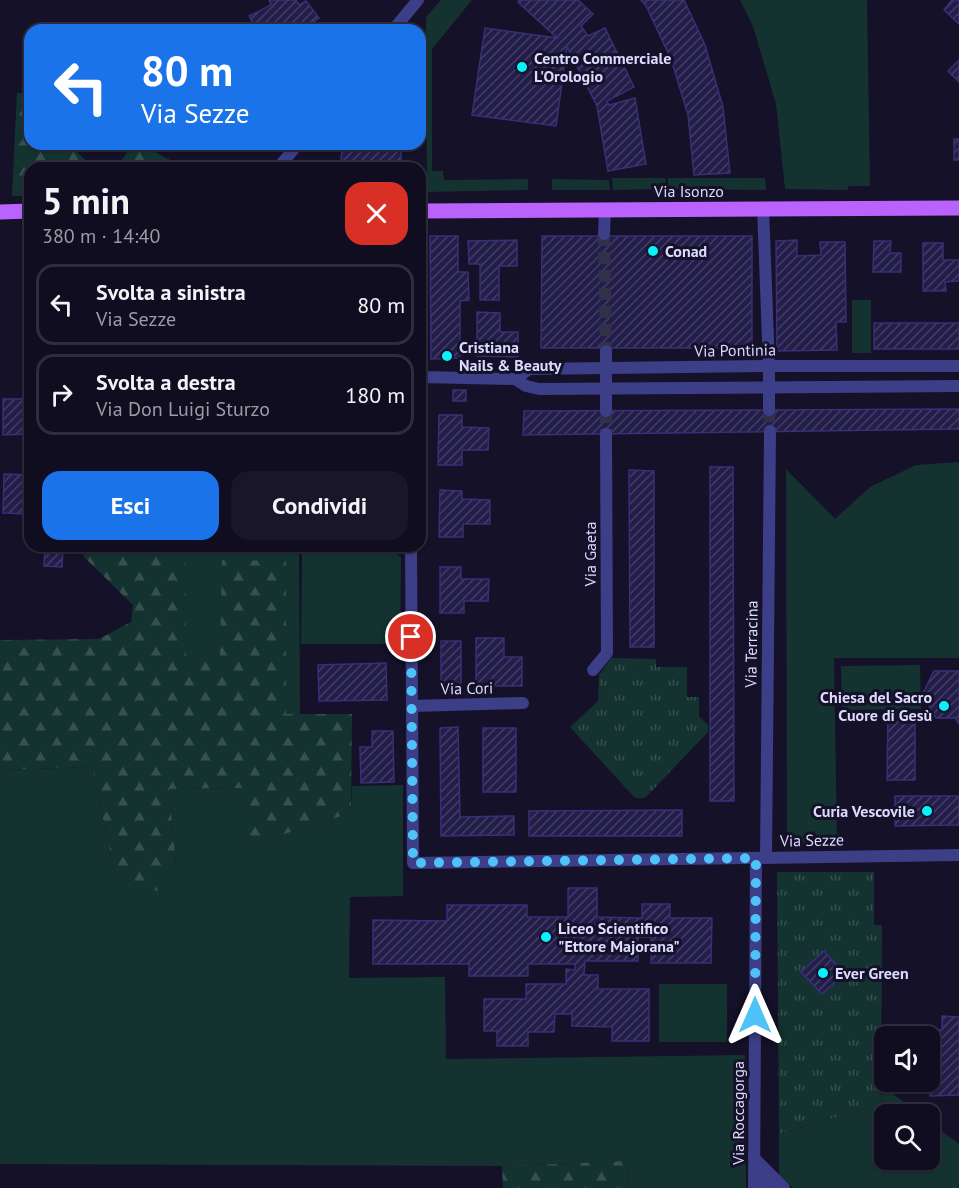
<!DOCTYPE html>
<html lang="it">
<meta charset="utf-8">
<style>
:root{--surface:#0f0d1f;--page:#181628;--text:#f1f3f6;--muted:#9b9ca4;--line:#2f2d3d;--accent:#1a73e8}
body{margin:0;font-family:"PT Sans",sans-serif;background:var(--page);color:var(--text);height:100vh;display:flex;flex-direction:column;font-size:22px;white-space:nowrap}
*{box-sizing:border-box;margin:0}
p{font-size:20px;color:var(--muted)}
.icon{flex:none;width:33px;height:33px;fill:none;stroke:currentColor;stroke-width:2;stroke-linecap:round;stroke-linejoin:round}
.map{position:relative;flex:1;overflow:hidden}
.sheet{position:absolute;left:24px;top:162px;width:402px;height:390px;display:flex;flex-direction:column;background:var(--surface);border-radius:18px;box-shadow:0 2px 4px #0004,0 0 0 2px var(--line)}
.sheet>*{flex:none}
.banner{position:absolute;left:24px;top:24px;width:402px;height:126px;border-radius:18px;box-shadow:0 2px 4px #0004,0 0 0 2px var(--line);background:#1a73e8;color:#fff;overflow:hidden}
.controls{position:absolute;left:874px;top:1026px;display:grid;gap:12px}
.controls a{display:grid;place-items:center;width:66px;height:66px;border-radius:12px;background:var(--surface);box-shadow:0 2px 4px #0004,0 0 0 2px var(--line);font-size:30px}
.pin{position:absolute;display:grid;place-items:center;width:51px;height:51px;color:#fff;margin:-26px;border:3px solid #fff;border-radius:50%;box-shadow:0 2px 6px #0007}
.me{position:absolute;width:66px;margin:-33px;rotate:0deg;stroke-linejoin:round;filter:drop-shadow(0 0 4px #0008)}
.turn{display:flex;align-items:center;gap:21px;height:126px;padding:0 18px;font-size:27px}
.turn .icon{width:78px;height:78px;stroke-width:2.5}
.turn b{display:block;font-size:42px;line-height:51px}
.round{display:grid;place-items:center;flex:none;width:63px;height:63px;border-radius:18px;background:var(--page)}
.summary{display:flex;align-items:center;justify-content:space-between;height:102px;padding:0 18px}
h1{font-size:36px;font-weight:600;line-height:45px}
.action{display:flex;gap:12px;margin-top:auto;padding:12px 18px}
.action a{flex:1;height:69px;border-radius:18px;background:var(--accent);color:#fff;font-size:24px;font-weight:600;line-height:69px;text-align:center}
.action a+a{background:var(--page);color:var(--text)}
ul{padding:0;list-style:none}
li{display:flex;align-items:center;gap:18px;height:81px;margin:0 12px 9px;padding:0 6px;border:3px solid var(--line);border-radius:18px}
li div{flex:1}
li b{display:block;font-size:22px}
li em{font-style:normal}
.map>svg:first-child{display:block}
.green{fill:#143330}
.forest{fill:url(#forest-firs)}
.park{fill:url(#park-tufts)}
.building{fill:url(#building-hatch);stroke:#392f76;stroke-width:1.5}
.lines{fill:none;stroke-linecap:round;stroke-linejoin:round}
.minor-tunnel{stroke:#322f49;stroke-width:12;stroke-dasharray:12 6;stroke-linecap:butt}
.minor{stroke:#3d3e88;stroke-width:12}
.major{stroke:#ba62fd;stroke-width:15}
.route{stroke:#4fc3f7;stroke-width:10;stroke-dasharray:0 18}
.poi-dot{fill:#08f2fc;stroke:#141129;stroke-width:2}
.labels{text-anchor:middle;stroke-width:6;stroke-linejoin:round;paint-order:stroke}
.poi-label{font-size:16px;font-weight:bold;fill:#dcdaff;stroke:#141129;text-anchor:start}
.street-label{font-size:16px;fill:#dcdaff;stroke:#141129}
</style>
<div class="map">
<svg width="959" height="1188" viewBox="0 0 959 1188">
<defs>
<pattern id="forest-firs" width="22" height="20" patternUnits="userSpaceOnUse" patternTransform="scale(1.5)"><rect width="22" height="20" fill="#143330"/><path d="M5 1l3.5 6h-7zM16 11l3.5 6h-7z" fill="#36504f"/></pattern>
<pattern id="park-tufts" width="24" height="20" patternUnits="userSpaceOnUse" patternTransform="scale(1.5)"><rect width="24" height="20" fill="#143330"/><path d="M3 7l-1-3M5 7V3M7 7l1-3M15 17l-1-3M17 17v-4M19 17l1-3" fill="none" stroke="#36504f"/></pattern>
<pattern id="building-hatch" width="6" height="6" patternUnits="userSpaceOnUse" patternTransform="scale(1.5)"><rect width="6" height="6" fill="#231d4a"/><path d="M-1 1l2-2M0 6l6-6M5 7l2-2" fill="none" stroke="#423d65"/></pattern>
</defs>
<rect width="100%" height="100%" fill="#141129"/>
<g class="green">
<path d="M441 0H472L432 49V171H443L444 180 528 179V190L427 192 426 17Z"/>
<path d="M740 0H867L870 186H849L847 190 785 189 776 104 753 26Z"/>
<path d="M612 178H665L667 189 613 190Z"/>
<path d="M668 178H765L766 190 668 189Z"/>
<path d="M552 179 609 180 610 190H552Z"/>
<rect x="852" y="300" width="19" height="53"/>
<path d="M959 462V658H834L837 842 787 843 786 469 835 519 870 487 916 465Z"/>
<path d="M185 546H299L300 714H286V561L220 657H185Z"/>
<path d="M302 551 395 552 401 558 400 644H301Z"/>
<path d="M920 665 921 709 842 710 841 666Z"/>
<path d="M92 767 115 875 176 864 169 789 247 788V846L351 813 352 786 403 785V896L350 897 349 978 445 977 446 1059 745 1055 746 1188H628L627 1161 502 1166 0 1164V770Z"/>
<rect x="659" y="984" width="68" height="58"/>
<path d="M882 1086 920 1114H885V1160H930V1122L959 1144V1188H793L779 1175V1134L881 1104Z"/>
</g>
<g class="forest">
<path d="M17 93H22L30 102V144H69L88 163 121 161 133 144H142L183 168H30V196H12Z"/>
<path d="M81 546H185L186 657H220L222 560 286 561V714H352L351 813 247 846V788L169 789 176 864 158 891 115 875 92 767 0 770V640L99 639 131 622 133 605 84 557Z"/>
<path d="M627 1161 628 1188H503L502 1166Z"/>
</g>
<g class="park">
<path d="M611 658 656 659V667H687V697H699V716L708 725V732L645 798H635L570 727 598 701 599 675Z"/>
<path d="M777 872H874V925H882L881 1104 779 1134Z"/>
</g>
<g class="building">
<path d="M269 0H296L299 5 306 1 319 18 301 30H257L249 16 271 5Z"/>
<path d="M519 0H578L593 14 581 26 588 36 605 28 634 87 607 101 609 105 635 98 646 164 608 171 597 106 567 47 556 126 472 115 485 28 557 38 518 2Z"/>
<path d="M641 0H684L705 45 723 107 730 173 694 175 688 115 671 59 646 6Z"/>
<path d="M952 0H959V24L944 10Z"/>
<path d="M959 60V82L948 71Z"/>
<rect x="954" y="139" width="5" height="21"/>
<path d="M342 144H401V164H341Z"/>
<path d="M430 236H458V272H468L469 300 460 301V358L431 359Z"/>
<path d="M542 236H752V348H541Z"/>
<path d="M517 240V266H499V300H480V264H469L468 241Z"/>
<path d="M797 240V256L821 255 820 242H845L846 322H836L837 350 777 351 776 241Z"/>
<path d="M874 241H891L890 253H901V272H873Z"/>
<path d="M923 243H943V260H959V281L945 282 946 291H923Z"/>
<path d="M477 312 500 313V332H518V357L477 356Z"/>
<rect x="874" y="323" width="85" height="26"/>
<rect x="453" y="390" width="13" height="11"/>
<path d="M3 399H30V434L3 435Z"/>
<path d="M959 409V429L523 435 524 411Z"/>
<path d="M439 415H462V427L489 428 488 450H462V465H438Z"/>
<path d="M710 467H733L734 801H710Z"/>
<path d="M629 470 654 471V647H630Z"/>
<path d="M4 474 30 475V514L3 513Z"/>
<path d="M440 490 462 491V499L490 500V524H463V537H439Z"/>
<path d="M45 546H63L62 567 44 566Z"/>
<path d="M440 567H461V579H489L488 601H464V613H440Z"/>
<path d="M476 638H504V657H522V686H476Z"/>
<rect x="441" y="641" width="20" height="45"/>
<path d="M386 663 387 700 319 701 318 665Z"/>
<path d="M934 671H959V724L955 718H936L922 695Z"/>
<path d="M888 712H915V780H887Z"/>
<path d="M458 727 460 817 514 816V835L441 836 440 728Z"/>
<rect x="483" y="728" width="33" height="64"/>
<path d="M372 731H393L394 782 361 783 360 747H372Z"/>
<path d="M895 796H959V825L895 826Z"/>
<path d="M682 810V836H529V811Z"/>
<path d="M568 888H597V917L642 918V904H670V918H712L711 963H651V937H638V961H585L584 975H598V989H649V1041H612V1027L572 1026V1014H555L554 1032H528V1046H497V1031H484V999H526V984H566V969L575 970V964H528V976H469V964H373V920L447 921V905H527V917H568Z"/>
<path d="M824 951 844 974 822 994 801 972Z"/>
<path d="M942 1016 959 1017V1095L930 1096V1036H903V1029L942 1030Z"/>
</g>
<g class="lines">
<g class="minor-tunnel">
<path d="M604 234 606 351"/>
<path d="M769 410 770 431"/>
<path d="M606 411V434"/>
</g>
<g class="minor">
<path d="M206 28 209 30"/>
<path d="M393 30 418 0"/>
<path d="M278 168 298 144"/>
<path d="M763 208 769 366V410"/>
<path d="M604 234 605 209"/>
<path d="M606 351V411"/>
<path d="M420 377 515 379 526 386 539 389 959 386"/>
<path d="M515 379 529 369 769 366H959"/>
<path d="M411 546 413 863 959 855"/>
<path d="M593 670 607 653 606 434"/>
<path d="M412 706 523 703"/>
<path d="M766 857 770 431"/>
<path d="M754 1158 784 1188"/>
<path d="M754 1173 769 1188"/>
<path d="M754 1188 756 858"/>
</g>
<g class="major">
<path d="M420 211 959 208"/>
<path d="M0 212 30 211"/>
</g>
</g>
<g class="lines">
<path class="route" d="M411 637 413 863 756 858 755 1015"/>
</g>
<g class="poi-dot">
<circle cx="522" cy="67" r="6"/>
<circle cx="653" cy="251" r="6"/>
<circle cx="447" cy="356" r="6"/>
<circle cx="944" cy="706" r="6"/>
<circle cx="927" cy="811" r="6"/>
<circle cx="546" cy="937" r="6"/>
<circle cx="823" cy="973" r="6"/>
</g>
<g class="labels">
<g class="poi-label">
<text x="534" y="64">Centro Commerciale<tspan x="534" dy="18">L'Orologio</tspan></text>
<text x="665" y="257">Conad</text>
<text x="459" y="353">Cristiana<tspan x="459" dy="18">Nails &amp; Beauty</tspan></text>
<text x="932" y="703" text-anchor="end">Chiesa del Sacro<tspan x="932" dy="18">Cuore di Gesù</tspan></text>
<text x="915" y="817" text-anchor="end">Curia Vescovile</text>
<text x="558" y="934">Liceo Scientifico<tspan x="558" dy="18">"Ettore Majorana"</tspan></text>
<text x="835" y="979">Ever Green</text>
</g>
<g class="street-label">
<text x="689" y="197">Via Isonzo</text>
<text transform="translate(735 350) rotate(-1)" y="6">Via Pontinia</text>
<text transform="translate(590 554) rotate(-90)" y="6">Via Gaeta</text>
<text transform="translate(751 644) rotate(-89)" y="6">Via Terracina</text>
<text transform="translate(467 688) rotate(-1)" y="6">Via Cori</text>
<text transform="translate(812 840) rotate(-1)" y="6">Via Sezze</text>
<text transform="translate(738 1113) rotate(-90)" y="6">Via Roccagorga</text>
</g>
</g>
</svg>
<div class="controls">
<a><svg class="icon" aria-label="sound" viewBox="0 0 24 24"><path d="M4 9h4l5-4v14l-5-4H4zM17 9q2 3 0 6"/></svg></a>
<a><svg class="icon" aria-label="search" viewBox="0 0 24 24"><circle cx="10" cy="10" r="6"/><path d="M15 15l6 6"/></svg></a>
</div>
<div class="pin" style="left:411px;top:637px;background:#d93025"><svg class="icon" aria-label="arrive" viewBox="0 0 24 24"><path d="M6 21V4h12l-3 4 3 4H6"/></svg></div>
<svg class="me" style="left:755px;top:1015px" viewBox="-20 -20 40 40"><path d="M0-17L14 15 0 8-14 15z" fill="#4fc3f7" stroke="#fff" stroke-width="4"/></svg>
<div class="banner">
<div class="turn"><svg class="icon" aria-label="left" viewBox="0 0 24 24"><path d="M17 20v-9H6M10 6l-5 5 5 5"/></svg><div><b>80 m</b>Via Sezze</div></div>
</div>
<section class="sheet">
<div class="summary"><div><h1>5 min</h1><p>380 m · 14:40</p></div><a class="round" style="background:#d93025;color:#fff"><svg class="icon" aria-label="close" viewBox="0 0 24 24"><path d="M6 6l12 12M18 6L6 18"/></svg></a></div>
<ul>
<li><svg class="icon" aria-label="left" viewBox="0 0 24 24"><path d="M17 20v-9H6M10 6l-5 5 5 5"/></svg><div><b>Svolta a sinistra</b><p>Via Sezze</p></div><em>80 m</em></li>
<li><svg class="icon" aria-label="right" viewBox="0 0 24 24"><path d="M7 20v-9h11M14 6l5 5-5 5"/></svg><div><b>Svolta a destra</b><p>Via Don Luigi Sturzo</p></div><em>180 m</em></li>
</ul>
<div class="action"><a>Esci</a><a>Condividi</a></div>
</section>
</div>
